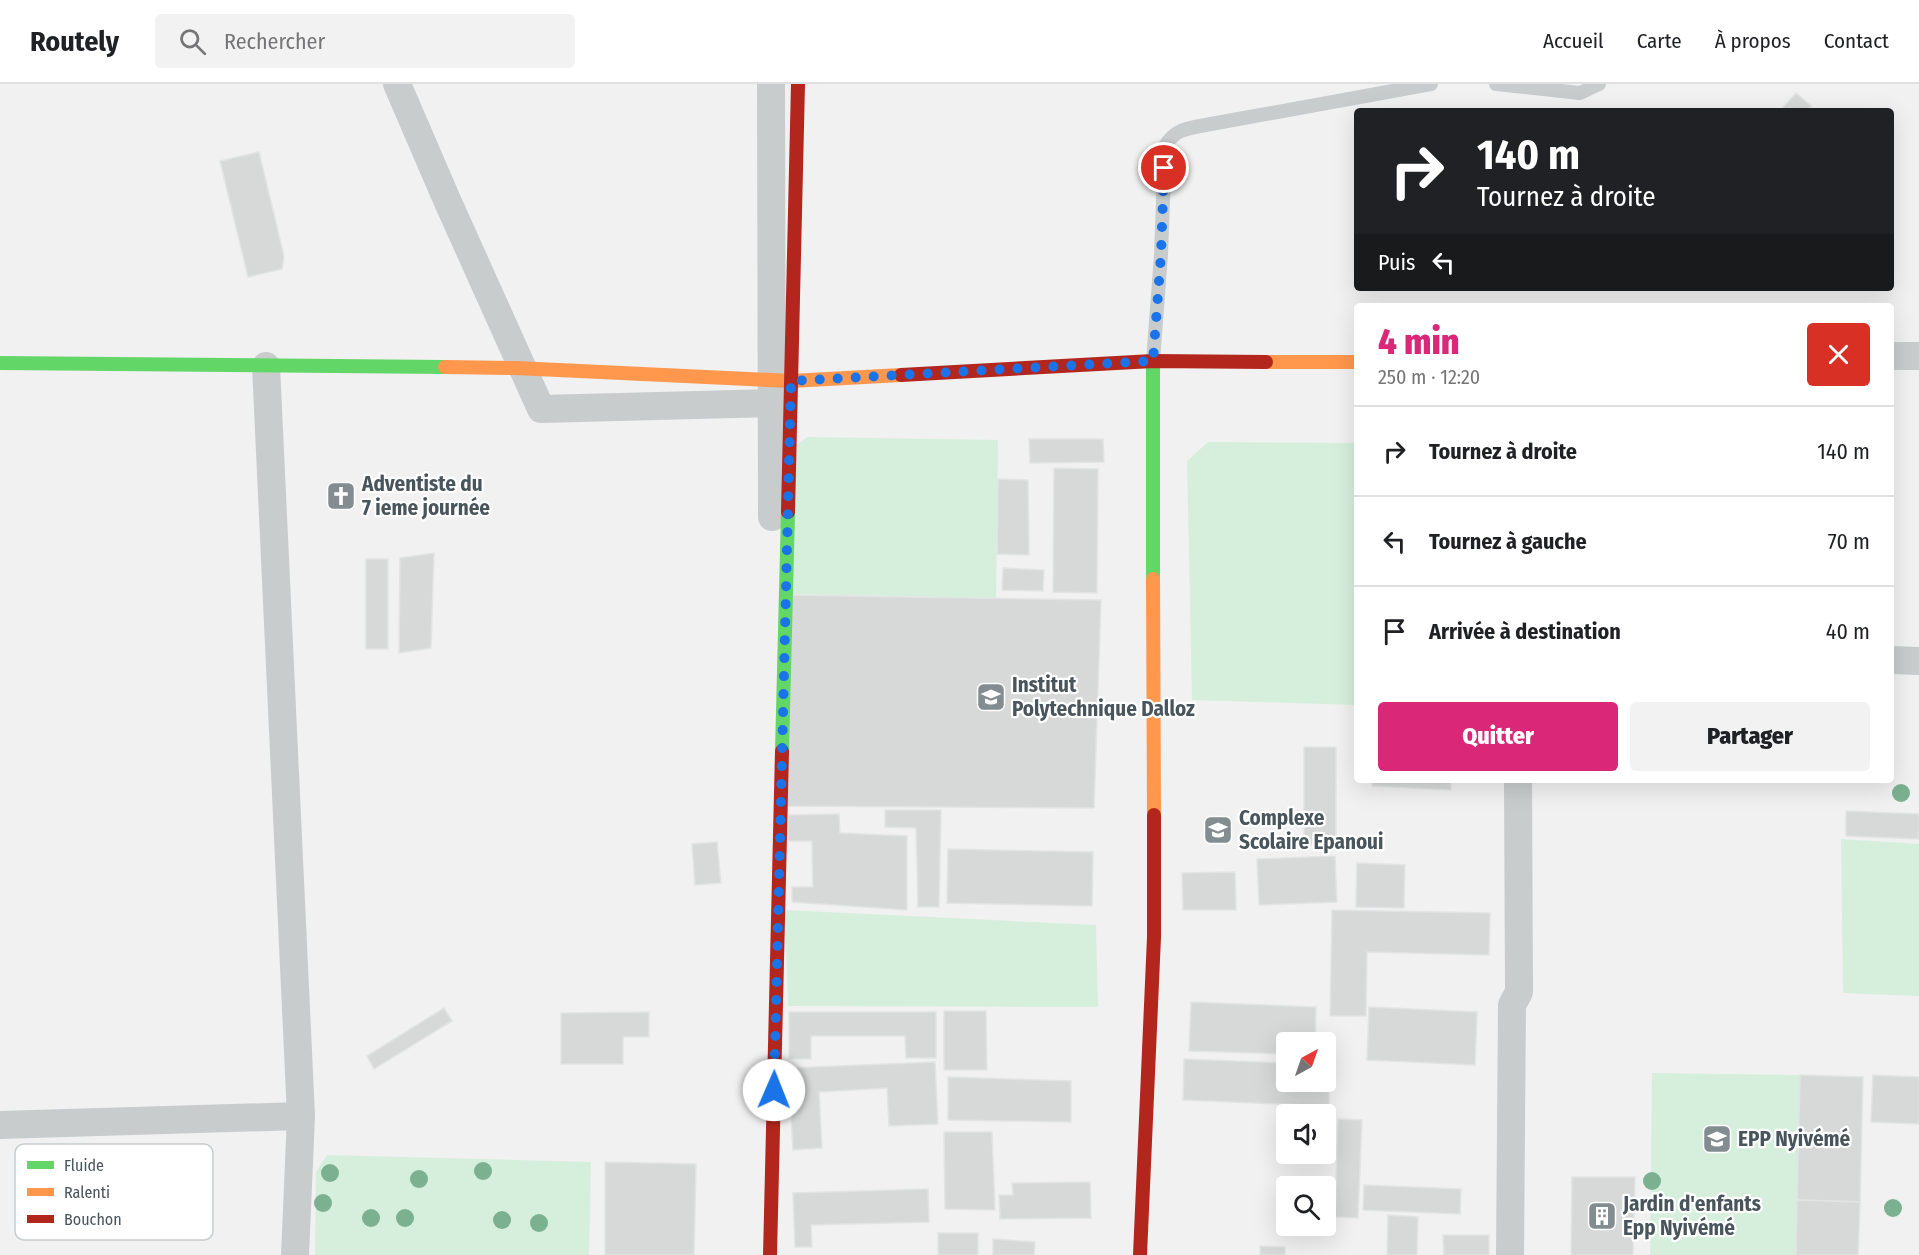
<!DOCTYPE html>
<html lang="fr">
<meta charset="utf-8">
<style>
:root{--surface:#fff;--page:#f2f2f2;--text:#202124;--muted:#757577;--line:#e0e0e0;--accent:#db2777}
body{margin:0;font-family:"Fira Sans Condensed",sans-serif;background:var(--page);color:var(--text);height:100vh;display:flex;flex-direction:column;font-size:22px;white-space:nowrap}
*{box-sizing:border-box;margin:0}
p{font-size:20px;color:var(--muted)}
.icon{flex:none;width:33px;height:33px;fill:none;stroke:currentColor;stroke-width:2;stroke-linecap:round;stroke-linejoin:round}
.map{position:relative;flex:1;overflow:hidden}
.side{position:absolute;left:1354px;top:219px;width:540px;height:480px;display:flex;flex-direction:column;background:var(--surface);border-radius:6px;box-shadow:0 6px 24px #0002}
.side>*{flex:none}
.banner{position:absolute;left:1354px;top:24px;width:540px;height:183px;border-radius:6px;box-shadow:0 6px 24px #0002;background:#202124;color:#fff;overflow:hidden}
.needle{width:39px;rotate:40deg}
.buttons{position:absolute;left:1276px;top:948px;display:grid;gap:12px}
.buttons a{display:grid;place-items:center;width:60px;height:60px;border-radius:6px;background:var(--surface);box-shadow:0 6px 24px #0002;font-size:30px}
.pin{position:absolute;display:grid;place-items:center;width:51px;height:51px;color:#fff;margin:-26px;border:3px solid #fff;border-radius:50%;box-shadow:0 2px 6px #0007}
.me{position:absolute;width:66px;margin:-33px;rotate:1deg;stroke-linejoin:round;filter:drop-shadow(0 0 4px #0008)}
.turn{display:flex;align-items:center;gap:21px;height:126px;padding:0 24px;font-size:27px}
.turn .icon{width:78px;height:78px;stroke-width:2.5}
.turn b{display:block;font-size:42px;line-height:51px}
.then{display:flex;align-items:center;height:57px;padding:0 24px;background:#0003;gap:12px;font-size:22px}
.round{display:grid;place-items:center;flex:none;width:63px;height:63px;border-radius:6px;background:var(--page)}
.summary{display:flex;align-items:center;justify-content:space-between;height:102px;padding:0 24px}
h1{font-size:36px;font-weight:800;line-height:45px;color:var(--accent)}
.cta{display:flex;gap:12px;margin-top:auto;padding:12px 24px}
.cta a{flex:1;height:69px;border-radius:6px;background:var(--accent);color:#fff;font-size:24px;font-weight:800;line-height:69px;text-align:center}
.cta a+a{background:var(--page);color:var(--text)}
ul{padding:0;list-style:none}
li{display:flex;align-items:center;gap:18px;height:90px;padding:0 24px;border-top:2px solid var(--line)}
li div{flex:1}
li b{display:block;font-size:22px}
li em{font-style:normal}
header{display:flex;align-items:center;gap:36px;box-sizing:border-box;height:84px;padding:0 30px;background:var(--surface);border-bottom:2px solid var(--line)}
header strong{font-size:28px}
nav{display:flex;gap:33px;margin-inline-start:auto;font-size:21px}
.search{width:420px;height:54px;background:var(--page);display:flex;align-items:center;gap:15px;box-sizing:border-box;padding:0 21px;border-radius:6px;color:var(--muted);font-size:22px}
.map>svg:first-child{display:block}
.green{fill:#d6efdd}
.building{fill:#d7d9d9;stroke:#e2e3e4;stroke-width:1.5}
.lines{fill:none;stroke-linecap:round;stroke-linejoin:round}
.lane{stroke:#c8cccd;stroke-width:14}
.street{stroke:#c8cccd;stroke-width:28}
.fast{stroke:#63d668;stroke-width:14}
.slow{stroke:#ff974d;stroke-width:14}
.jam{stroke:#b3261e;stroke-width:14}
.tree{fill:#7bb190}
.route{stroke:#1a73e8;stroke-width:10;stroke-dasharray:0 18}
.labels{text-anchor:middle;stroke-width:4.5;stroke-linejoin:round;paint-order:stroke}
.poi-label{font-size:21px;font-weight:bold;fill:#48555c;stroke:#fff;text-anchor:start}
.key{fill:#fff;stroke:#c8ccce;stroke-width:1.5}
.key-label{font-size:16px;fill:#48555c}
</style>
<header>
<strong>Routely</strong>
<div class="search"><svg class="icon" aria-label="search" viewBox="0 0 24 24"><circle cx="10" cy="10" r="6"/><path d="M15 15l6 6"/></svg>Rechercher</div>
<nav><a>Accueil</a><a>Carte</a><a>À propos</a><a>Contact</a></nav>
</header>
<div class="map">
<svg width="1919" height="1171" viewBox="0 0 1919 1171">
<rect width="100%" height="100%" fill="#f1f1f1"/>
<g class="green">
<path d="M807 353 998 356 996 514 788 510 792 365Z"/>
<path d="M1208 358 1357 359V621L1192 616 1187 377Z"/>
<path d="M1841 755 1919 760V912L1843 909Z"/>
<path d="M785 826 1096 841 1098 923 788 922Z"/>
<path d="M1652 989 1800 991 1796 1171H1650Z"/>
<path d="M327 1071 591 1078 589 1171H315L316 1088Z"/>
</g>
<g class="building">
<path d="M1796 9 1811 22 1807 27H1780Z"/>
<path d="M259 68 284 172 282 185 248 193 220 77Z"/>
<path d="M1029 355H1103L1104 378 1030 379Z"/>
<path d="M1054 384 1098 385 1097 509 1053 508Z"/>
<path d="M998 395 1028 396 1029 471 997 470Z"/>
<path d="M434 469 431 564 399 569 400 474Z"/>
<rect x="366" y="475" width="22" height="90"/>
<path d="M1003 484 1044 486 1043 507 1002 506Z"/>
<path d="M788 511 1101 516 1094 724 786 722Z"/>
<rect x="1304" y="663" width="32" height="98"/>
<path d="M1372 696H1451V706L1372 702Z"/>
<path d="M885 726H941L939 823H918L916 744 885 743Z"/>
<path d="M1846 727 1919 730V755L1846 752Z"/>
<path d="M839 730 840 749 907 752V826L792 818V803H813L812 757H788V731Z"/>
<path d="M717 758 721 799 695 801 692 760Z"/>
<path d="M948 765 1093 768 1092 822 947 819Z"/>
<path d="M1335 772 1337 818 1259 821 1257 775Z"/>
<path d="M1357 779 1405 781 1404 824 1356 823Z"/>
<path d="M1235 788 1236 826H1183L1182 789Z"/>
<path d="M1332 826 1490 829 1489 871 1367 868 1366 932H1330Z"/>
<path d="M1191 918 1316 923 1315 958H1287V970L1189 967Z"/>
<path d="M1369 923 1477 928 1475 981 1367 976Z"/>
<path d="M444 924 452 937 374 985 367 972Z"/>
<path d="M944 927H986L987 986H944Z"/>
<path d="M649 928V953H623V980H561V929Z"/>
<path d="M789 928H936V974H906L905 952H811V975H789Z"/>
<path d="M1184 975 1287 979V998H1326V981H1330L1329 1022 1183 1016Z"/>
<path d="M935 978 938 1040 889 1042 887 1004 819 1008 822 1064 793 1066 788 984Z"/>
<path d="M1800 991 1863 993 1860 1118 1797 1116Z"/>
<path d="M1873 991 1919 993V1040L1871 1038Z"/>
<path d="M948 993 1071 997V1038L948 1036Z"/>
<path d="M1338 1035 1362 1036 1358 1134 1335 1133Z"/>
<path d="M944 1048H992L995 1126 945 1125Z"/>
<path d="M605 1078 696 1080 694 1171H605Z"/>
<path d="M1572 1093H1635L1633 1171H1571Z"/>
<path d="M1090 1098 1091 1134 1000 1135 999 1111H1013L1012 1099Z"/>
<path d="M1364 1101 1461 1105 1460 1130 1363 1126Z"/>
<path d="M928 1105 929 1138 811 1141 812 1163H795L793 1109Z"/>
<path d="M1797 1116 1860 1118 1858 1171H1796Z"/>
<path d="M1388 1131 1418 1133 1417 1171H1387Z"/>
<rect x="938" y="1149" width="40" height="22"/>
<path d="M1443 1151H1489V1171H1444Z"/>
<path d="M993 1155 1035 1158 1034 1171H993Z"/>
<path d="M1260 1162 1285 1163V1171H1260Z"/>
</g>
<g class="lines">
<g class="lane">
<path d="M1496 0 1580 9 1599 0"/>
<path d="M1153 277 1161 171 1165 62C1174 47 1184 45 1200 42L1431 0"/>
</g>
<g class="street">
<path d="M397 0 447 116 541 325 772 319"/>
<path d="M771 0 772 433"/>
<path d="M1892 272H1919"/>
<path d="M266 282 301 1032 295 1171"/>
<path d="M1892 576 1919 577"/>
<path d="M0 1041 301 1032"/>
<path d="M1510 1171 1512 921 1519 908 1518 696"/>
</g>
<g class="fast">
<path d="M1153 277V495"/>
<path d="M0 279 445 283"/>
<path d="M782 667 788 428"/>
</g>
<g class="slow">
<path d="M1266 278H1358"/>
<path d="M445 283 516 284 791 297 901 291"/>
<path d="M1153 495 1154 731"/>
</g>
<g class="jam">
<path d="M901 291 1153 277 1266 278"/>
<path d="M788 428 798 0"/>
<path d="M770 1171 782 667"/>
<path d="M1140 1171 1154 853V731"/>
</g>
</g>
<g class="tree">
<circle cx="1901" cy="709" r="9"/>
<circle cx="483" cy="1087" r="9"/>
<circle cx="330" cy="1089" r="9"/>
<circle cx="419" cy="1095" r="9"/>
<circle cx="1652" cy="1097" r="9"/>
<circle cx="323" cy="1119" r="9"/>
<circle cx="1893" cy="1124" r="9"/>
<circle cx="371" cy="1134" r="9"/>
<circle cx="405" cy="1134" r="9"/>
<circle cx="502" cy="1136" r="9"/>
<circle cx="539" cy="1139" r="9"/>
</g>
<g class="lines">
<path class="route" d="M774 1006 791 297 1153 277 1161 171 1164 84"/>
</g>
<defs>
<g id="church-square" transform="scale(1.5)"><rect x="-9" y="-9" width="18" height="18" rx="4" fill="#838c90" stroke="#fff"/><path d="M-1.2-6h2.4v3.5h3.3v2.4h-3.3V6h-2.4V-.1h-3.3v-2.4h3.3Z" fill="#fff"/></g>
<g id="school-square" transform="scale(1.5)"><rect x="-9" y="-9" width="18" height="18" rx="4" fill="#838c90" stroke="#fff"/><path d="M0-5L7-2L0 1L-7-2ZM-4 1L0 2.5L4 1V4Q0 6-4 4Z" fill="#fff"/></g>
<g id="building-square" transform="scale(1.5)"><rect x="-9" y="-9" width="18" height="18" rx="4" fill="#838c90" stroke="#fff"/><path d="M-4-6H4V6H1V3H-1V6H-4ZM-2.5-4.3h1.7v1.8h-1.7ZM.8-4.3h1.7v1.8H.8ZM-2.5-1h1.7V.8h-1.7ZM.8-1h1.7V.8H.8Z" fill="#fff"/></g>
</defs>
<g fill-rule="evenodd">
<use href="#church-square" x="341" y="412"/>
<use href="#school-square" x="991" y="613"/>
<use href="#school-square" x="1218" y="746"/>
<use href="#school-square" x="1717" y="1055"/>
<use href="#building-square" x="1602" y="1132"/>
</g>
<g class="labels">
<g class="poi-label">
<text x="362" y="407">Adventiste du<tspan x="362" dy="24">7 ieme journée</tspan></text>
<text x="1012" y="608">Institut<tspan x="1012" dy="24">Polytechnique Dalloz</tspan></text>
<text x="1239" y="741">Complexe<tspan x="1239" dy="24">Scolaire Epanoui</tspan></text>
<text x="1738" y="1062">EPP Nyivémé</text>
<text x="1623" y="1127">Jardin d'enfants<tspan x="1623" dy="24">Epp Nyivémé</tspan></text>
</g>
</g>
<rect x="15" y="1060" width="198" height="96" rx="9" class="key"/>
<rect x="27" y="1077" width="27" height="8" fill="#63d668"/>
<rect x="27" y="1104" width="27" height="8" fill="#ff974d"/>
<rect x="27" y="1131" width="27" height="8" fill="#b3261e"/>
<g class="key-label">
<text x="64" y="1087">Fluide</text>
<text x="64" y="1114">Ralenti</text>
<text x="64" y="1141">Bouchon</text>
</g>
</svg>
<div class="buttons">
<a><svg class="needle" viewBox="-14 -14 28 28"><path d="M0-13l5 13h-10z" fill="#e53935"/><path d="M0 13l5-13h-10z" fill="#757577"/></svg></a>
<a><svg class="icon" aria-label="sound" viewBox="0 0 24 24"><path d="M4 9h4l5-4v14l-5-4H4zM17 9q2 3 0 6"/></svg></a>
<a><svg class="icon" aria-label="search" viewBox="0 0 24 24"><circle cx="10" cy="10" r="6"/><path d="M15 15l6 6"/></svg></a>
</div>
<div class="pin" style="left:1164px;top:84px;background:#d93025"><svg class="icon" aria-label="arrive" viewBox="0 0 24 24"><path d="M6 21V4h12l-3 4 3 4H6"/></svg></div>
<svg class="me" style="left:774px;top:1006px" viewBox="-20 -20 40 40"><circle r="19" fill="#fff"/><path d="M0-13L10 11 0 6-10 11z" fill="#1a73e8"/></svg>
<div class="banner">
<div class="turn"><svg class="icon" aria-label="right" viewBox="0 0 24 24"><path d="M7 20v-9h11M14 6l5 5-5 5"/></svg><div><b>140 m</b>Tournez à droite</div></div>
<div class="then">Puis<svg class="icon" aria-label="left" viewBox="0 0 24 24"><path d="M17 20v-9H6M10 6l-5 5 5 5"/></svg></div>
</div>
<section class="side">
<div class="summary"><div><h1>4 min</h1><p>250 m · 12:20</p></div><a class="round" style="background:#d93025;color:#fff"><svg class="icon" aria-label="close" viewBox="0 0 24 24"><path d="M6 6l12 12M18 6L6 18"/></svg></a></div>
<ul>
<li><svg class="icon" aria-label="right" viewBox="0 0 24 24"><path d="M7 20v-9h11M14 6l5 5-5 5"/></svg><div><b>Tournez à droite</b></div><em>140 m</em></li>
<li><svg class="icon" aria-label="left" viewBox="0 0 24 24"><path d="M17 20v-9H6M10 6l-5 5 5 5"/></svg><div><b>Tournez à gauche</b></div><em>70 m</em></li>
<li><svg class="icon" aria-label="arrive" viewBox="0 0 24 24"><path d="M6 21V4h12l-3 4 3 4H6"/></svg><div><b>Arrivée à destination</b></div><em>40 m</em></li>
</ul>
<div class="cta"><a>Quitter</a><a>Partager</a></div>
</section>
</div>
